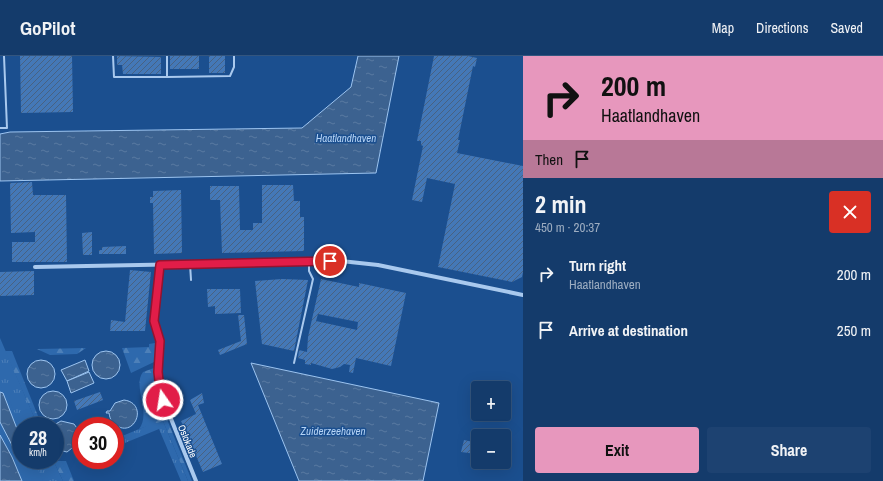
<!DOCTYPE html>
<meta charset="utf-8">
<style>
:root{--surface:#143b6b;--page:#1d4271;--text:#f1f3f6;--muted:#9dadc1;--line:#33557e;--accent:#e797bd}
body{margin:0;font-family:"Archivo Narrow",sans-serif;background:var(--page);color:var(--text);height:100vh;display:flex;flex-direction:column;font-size:15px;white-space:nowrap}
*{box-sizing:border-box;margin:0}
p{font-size:13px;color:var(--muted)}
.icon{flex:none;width:22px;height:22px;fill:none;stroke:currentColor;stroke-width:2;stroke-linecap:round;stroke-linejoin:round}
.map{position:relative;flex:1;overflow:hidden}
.side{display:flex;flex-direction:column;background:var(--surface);width:360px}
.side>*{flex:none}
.top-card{background:#e797bd;color:#111;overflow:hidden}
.fabs{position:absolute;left:471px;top:325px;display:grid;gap:8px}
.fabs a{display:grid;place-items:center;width:40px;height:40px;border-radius:4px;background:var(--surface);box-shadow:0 4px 16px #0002,0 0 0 1px var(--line);font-size:20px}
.speed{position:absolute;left:12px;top:361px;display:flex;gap:8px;font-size:20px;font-weight:700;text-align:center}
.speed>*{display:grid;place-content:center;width:52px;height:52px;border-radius:50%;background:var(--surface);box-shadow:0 4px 16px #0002,0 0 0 1px var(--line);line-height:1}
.speed small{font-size:10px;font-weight:400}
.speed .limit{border:6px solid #d22;background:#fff;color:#111}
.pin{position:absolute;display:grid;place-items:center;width:34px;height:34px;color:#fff;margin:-17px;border:2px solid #fff;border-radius:50%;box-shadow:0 1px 4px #0007}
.me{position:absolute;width:44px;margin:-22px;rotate:347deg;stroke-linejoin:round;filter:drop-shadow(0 0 3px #0008)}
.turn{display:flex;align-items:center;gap:14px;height:84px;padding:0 12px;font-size:18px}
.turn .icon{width:52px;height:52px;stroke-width:2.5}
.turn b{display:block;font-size:28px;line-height:34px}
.then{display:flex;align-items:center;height:38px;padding:0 12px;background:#0003;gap:8px;font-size:15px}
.round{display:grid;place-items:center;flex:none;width:42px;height:42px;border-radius:4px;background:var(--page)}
.overview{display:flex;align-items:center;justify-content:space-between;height:68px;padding:0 12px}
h1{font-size:24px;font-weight:700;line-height:30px}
.action{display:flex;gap:8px;margin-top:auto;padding:8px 12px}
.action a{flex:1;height:46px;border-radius:4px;background:var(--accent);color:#111;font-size:16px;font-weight:700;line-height:46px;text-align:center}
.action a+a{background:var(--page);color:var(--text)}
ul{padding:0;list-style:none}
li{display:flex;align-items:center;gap:12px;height:56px;padding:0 12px}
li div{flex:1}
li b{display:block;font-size:15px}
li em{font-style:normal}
header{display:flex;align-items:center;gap:24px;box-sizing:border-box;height:56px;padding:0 20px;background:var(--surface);border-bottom:1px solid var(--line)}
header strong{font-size:19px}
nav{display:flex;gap:22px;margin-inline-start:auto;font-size:14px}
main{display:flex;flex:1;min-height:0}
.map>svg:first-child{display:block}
.grass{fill:url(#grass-tufts)}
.forest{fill:url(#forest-firs)}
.park{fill:#2e69ad}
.water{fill:url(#water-ripples);stroke:#9cc4f0}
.building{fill:url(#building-hatch);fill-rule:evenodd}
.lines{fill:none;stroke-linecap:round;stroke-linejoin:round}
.lane{stroke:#a9c9ee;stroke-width:2}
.street{stroke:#a9c9ee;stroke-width:4}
.route-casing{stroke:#92132f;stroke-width:10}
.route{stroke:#e11d48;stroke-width:7}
.labels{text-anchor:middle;stroke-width:3;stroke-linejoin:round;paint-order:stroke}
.street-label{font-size:10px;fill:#fff;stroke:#1b4f8f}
.water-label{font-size:11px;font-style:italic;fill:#b5d3f5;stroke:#1b4f8f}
</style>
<header>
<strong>GoPilot</strong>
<nav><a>Map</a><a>Directions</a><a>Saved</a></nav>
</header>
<main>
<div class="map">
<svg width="523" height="425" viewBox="0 0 523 425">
<defs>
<pattern id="grass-tufts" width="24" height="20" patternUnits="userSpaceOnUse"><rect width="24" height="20" fill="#2e69ad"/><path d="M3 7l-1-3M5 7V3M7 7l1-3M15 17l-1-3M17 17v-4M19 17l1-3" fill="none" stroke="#4d80b9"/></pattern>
<pattern id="forest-firs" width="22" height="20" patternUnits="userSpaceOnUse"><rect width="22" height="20" fill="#2e69ad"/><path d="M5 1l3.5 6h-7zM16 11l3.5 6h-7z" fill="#4d80b9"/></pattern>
<pattern id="water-ripples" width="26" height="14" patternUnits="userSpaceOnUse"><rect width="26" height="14" fill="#3c6290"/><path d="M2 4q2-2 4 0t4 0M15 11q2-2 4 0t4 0" fill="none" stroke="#597aa1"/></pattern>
<pattern id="building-hatch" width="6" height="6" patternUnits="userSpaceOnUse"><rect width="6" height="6" fill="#4478b7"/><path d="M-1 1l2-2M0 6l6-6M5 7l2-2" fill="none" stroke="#486282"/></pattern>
</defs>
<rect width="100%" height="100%" fill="#1b4f8f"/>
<g class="grass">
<path d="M0 282 38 370H21V383L0 336Z"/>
<path d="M161 364 163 365 188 425H181L159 373 115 391V383Z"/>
<path d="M29 404H53L63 425H38Z"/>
</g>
<g class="forest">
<path d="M155 287 157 288 154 306 131 317 122 292 149 291V288Z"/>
<path d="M86 292 77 298 50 299 37 293Z"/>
<path d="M5 295H12L42 370H38Z"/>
<path d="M154 312 160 346 192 425H188L163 365 139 373C152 357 132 330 143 316Z"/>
<path d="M55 400 58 405H66L74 425H63L53 404H55Z"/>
</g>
<path class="park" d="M0 329 10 345 21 373V404H34L43 425H0Z"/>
<g class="water">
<path d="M358 0H399L376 117 0 125V78L10 76 302 72 351 31Z"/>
<circle cx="106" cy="309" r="14"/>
<path d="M85 304 89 315 67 325 61 314Z"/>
<circle cx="41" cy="318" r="14"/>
<path d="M251 307 439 347 423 425H299Z"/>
<path d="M89 316 94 327 71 337 67 325Z"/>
<circle cx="53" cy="349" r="14"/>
<path d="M0 336 3 337 21 383V401L15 395 0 366Z"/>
<path d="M124 344C148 347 136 381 117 370 112 368 110 363 109 357H106L107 355H110L115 347Z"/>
<path d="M61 365 74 368 79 375 77 388 67 396 55 393V370H52Z"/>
<path d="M0 379 12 401 22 425H0Z"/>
</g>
<g class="building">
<path d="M20 0H72L73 56 21 57Z"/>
<path d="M117 0 161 1V18H123L122 9H117Z"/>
<rect x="170" y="0" width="29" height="13"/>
<rect x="209" y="0" width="16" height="17"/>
<path d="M434 0H468L477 2 475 11 473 10 458 84H460L457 97 523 110V216L522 221 512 226 438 211 455 128 427 122 422 146 412 144 423 90 421 89V85H417Z"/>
<path d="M32 126 33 139H66L67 206H12V186H35V176L11 177 10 127Z"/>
<path d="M262 129H293L294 145H300V161H304V195L222 197 220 144H210V130H239L240 174H253V167H262Z"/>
<path d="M181 134 182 197 154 198 153 147H150V141H153V135Z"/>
<path d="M92 176V199H83L82 177Z"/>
<path d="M126 190V198H99V194H102V191Z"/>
<path d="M130 214 151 216 145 275H110L111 264 125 266Z"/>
<path d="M34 215V239L0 240V216Z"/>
<path d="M282 223 308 224 294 295 262 288 255 225Z"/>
<path d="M321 223 359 231V227L406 237 391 310 356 302 353 317 349 316 350 309 344 308 340 311 332 313 311 307V309L305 308V304L298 302 299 294 307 296 308 281ZM318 258 358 266 357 274 316 265Z"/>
<path d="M207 233H240L241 257 215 258V250L208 251Z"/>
<path d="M238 259H244L247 288 220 299 218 294 241 285Z"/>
<path d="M100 336 103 344 77 354 74 345Z"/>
<path d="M202 337 204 347 198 349 222 408 203 416 181 365 196 358 190 344Z"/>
<path d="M464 384 478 387 476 398 461 396Z"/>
</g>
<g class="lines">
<g class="lane">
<path d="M113 0 114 21H167V0"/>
<path d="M167 21 230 20 234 11V0"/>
<path d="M0 72H7L4 0"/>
<path d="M190 208 191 224"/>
<path d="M294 307 313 223 309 215V205"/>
</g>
<g class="street">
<path d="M160 209 154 265 160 285 158 316 159 333 196 425"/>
<path d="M35 211 341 205 378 209 523 239"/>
</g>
</g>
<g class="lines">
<g class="route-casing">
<path id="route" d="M163 344 160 333 158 316 160 285 154 265 160 209 330 205"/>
</g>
<use href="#route" class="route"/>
</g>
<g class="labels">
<g class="street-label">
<text transform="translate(188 385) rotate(68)" y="4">Oslokade</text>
</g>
<g class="water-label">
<text x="346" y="86">Haatlandhaven</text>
<text x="333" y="379">Zuiderzeehaven</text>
</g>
</g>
</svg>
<div class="fabs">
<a>+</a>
<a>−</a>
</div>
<div class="speed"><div>28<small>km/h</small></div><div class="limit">30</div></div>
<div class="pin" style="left:330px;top:205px;background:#d93025"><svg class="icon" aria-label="arrive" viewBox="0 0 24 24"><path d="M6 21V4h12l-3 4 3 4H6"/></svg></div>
<svg class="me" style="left:163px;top:344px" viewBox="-20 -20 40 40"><circle r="17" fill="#e11d48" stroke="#fff" stroke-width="3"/><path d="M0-11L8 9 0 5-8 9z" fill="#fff"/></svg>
</div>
<section class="side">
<div class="top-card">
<div class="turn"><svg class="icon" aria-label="right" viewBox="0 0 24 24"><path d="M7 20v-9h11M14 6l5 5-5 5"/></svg><div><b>200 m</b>Haatlandhaven</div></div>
<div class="then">Then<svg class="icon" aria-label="arrive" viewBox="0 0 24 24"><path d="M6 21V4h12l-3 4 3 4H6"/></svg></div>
</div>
<div class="overview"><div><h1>2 min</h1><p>450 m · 20:37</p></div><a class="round" style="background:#d93025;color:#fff"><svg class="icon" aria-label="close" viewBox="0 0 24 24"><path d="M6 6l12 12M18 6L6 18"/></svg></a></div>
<ul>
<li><svg class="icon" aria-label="right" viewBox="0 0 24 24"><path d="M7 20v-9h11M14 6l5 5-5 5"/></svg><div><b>Turn right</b><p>Haatlandhaven</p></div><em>200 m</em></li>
<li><svg class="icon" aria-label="arrive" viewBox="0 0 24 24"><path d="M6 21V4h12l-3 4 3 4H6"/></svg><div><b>Arrive at destination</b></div><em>250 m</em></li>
</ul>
<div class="action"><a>Exit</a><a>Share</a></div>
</section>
</main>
